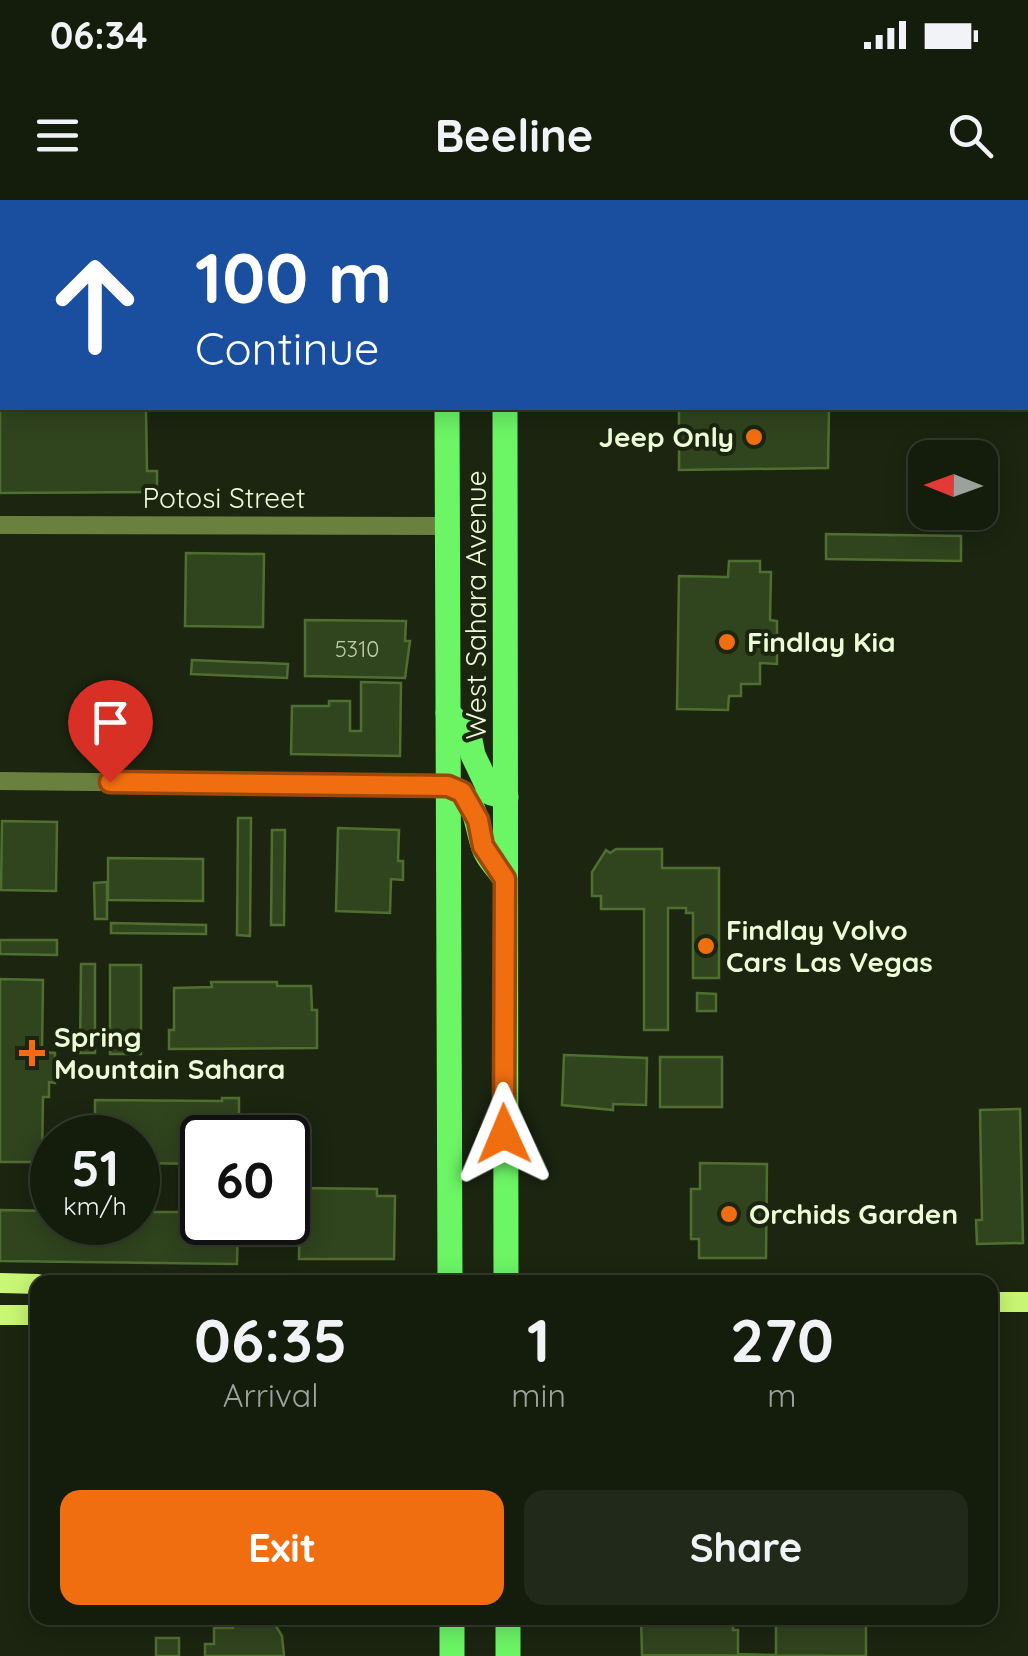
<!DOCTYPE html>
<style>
:root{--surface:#141c0c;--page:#21291a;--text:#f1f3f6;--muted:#9da19d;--line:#333a2d;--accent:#f06e0f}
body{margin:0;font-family:Quicksand,sans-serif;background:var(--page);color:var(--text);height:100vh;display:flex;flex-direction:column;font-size:38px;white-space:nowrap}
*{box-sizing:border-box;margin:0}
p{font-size:32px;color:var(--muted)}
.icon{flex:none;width:55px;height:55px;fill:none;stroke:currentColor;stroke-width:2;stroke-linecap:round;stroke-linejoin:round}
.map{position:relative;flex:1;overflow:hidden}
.details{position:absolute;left:30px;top:1075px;width:968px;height:350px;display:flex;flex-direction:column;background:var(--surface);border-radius:20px;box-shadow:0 5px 25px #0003,0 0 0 2px var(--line)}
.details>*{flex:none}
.guide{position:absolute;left:0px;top:0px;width:1030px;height:210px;box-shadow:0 5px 25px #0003,0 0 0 2px var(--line);background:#1a4fa0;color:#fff;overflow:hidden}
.needle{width:65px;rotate:271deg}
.tools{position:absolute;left:908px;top:240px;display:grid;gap:20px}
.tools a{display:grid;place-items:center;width:90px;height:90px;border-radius:20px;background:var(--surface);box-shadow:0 5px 25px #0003,0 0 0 2px var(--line);font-size:50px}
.speed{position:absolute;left:30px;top:915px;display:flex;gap:20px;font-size:50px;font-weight:700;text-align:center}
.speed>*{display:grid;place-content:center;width:130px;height:130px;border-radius:50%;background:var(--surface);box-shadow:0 5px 25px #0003,0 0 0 2px var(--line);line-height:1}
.speed small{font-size:25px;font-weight:400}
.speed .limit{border:5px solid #111;border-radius:15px;background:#fff;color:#111}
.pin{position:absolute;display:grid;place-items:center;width:85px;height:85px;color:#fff;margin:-102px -42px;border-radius:50% 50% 50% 0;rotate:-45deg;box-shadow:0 0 10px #0007}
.pin .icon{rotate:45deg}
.me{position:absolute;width:110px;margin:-55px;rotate:359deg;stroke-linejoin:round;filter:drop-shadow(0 0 8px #0008)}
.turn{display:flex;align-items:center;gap:35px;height:210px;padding:0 30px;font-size:45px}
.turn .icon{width:130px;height:130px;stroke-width:2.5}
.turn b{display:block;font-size:70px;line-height:85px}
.eta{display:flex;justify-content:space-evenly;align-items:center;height:170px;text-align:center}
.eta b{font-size:60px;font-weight:700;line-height:70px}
.action{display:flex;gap:20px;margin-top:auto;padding:20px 30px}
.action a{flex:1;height:115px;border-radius:20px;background:var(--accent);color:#fff;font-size:40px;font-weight:700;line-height:115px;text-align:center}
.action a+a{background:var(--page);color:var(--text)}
.status{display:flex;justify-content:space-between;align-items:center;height:70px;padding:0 50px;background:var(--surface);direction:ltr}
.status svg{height:28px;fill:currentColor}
header{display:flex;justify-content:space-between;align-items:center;height:130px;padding:0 30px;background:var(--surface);font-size:45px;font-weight:700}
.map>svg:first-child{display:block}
.building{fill:#30441e;stroke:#4f6f31;stroke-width:2.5}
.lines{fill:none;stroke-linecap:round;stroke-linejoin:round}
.street{stroke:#69803f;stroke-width:18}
.secondary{stroke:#c9f674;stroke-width:20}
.primary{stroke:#6cf565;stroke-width:25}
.route-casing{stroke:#9c480a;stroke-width:25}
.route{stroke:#f06e0f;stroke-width:18}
.poi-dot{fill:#f06e0f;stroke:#1b2510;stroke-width:4}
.labels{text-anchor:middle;stroke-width:8;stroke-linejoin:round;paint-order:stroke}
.number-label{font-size:22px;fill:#bdcea9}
.poi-label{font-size:28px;font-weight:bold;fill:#ecfcd7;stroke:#1b2510;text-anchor:start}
.street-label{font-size:28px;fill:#ecfcd7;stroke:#1b2510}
</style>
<div class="status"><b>06:34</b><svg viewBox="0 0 49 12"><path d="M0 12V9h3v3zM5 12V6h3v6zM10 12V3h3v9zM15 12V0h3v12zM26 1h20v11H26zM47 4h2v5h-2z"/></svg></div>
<header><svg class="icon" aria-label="menu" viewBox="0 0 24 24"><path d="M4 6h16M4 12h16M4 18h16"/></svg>Beeline<svg class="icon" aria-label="search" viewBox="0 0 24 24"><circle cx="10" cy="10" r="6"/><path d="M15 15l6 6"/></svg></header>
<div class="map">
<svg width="1028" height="1456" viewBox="0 0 1028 1456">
<rect width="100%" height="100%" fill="#1b2510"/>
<g class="building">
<rect x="157" y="0" width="100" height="2"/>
<path d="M0 108 2 208H157H146L147 271H157V292L0 293Z"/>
<path d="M679 208H829L828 268 679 270Z"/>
<path d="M826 334 961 336V361L826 359Z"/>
<path d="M186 353 264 354 263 427 185 426Z"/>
<path d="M729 361H760V372H771L770 420 777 421V464L760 463V484H741V496H729L728 510 677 509 679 376 728 377Z"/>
<path d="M305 420 406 421 405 441H410L405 478 305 476Z"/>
<path d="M192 460 288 464 287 478 191 474Z"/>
<path d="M361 482 401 483 400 556 291 554 292 506H329V501H350V531H361Z"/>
<path d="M238 618H251L250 736 237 735Z"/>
<path d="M2 621 57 622 56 691 1 690Z"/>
<path d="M338 628 399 630 398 661H403V680L391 679 390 713 336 711Z"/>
<path d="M272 630H285L284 725H271Z"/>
<path d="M616 649H662V668H719V778H693V713H686V708H668V830H644V709H601V696H592V672L606 650 610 653Z"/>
<path d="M108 658 203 659V701L108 700Z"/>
<path d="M107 682V719H95L94 683Z"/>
<path d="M111 723 206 725V734L111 733Z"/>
<path d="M0 740H57V755L0 754Z"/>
<path d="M81 764H95V853H80Z"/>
<rect x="110" y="765" width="31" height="89"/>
<path d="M0 779 43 780 42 852 55 853V883L49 882V897H43L42 962H0Z"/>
<path d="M211 782H277V786H311L312 810H317V848L169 849V830H174V788L212 787Z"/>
<path d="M697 793 716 794V811H697Z"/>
<path d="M564 855 647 858 646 905 613 904V910L562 905Z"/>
<rect x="660" y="857" width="62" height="50"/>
<path d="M222 898H239V938H202V964L138 963V938H101V919H95V900L222 901Z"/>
<path d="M1020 909 1023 1043 977 1044 976 1020H982L980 910Z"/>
<path d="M700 963 767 964 766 1058H699V1039H691V989H700Z"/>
<path d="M300 988 377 989V996H395L394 1059H299Z"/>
<path d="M0 1010 52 1011V1022H138V1012H202V1022H238L237 1064 0 1061Z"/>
<path d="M233 1418H271L282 1436 284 1456H205V1444H214V1428H233Z"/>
<path d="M641 1418H733V1430H738V1454L776 1455V1418H866V1456L642 1455Z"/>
<rect x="156" y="1438" width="23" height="18"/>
</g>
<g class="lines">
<g class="street">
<path d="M0 60H2"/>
<path d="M0 325 447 326"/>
<path d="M0 581 448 586"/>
</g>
<g class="secondary">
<path d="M0 1083 38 1084"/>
<path d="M990 1102H1028"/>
<path d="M0 1115H38"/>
</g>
<g class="primary">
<path d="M470 0V2"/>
<path d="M505 0V2"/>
<path d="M447 2V0"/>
<path d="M447 208 450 1082"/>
<path d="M505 208 506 1082"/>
<path d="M448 513 469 535 473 555 491 593 506 597"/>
<path d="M448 586C477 597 475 620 483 645 486 657 498 668 505 679"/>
<path d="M452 1418V1456"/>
<path d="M508 1418V1456"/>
</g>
</g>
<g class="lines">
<g class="route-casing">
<path id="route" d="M110 582 448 586 462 592 478 620 483 646 505 679 504 934"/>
</g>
<use href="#route" class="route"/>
</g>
<g class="poi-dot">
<circle cx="754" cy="237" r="10"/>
<circle cx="727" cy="442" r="10"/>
<circle cx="706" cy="746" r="10"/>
<path d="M27 838h10v10h10v10h-10v10h-10v-10h-10v-10h10z"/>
<circle cx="729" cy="1014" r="10"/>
</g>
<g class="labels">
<g class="number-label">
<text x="357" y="457">5310</text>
</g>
<g class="poi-label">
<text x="734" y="247" text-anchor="end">Jeep Only</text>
<text x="747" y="452">Findlay Kia</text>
<text x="726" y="740">Findlay Volvo<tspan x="726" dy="32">Cars Las Vegas</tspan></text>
<text x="54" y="847">Spring<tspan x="54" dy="32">Mountain Sahara</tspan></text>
<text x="749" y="1024">Orchids Garden</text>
</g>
<g class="street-label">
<text x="224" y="308">Potosi Street</text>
<text transform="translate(476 405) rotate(-90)" y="10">West Sahara Avenue</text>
</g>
</g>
</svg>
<div class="tools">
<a><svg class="needle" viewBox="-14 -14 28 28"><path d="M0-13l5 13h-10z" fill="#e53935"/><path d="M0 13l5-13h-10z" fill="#9da19d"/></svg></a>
</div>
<div class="speed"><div>51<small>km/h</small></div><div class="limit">60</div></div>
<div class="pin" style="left:110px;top:582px;background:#d93025"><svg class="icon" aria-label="arrive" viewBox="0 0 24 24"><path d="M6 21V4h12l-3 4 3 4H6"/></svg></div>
<svg class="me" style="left:504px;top:934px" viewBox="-20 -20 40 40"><path d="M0-17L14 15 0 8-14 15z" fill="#f06e0f" stroke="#fff" stroke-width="4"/></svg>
<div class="guide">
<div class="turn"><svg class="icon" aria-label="ahead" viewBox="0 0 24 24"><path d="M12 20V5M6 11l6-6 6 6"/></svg><div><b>100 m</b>Continue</div></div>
</div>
<section class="details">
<div class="eta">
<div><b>06:35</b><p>Arrival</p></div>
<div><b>1</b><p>min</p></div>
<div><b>270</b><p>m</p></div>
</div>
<div class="action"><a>Exit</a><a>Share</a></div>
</section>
</div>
